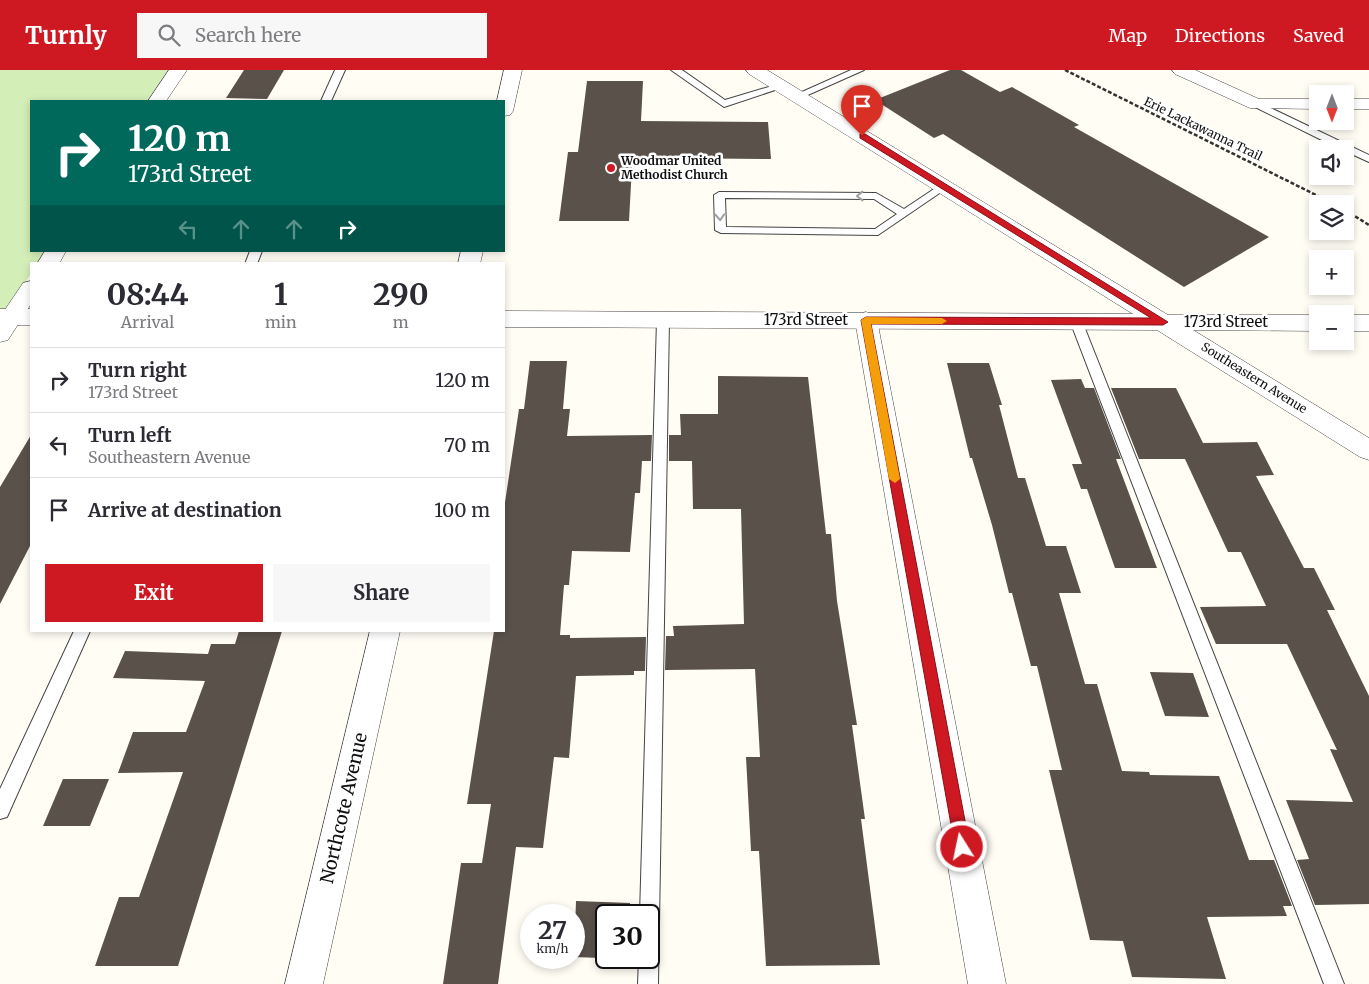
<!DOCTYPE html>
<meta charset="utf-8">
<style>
:root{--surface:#fff;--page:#f7f7f7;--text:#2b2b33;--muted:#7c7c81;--line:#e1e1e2;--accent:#cf1922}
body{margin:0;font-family:Merriweather,serif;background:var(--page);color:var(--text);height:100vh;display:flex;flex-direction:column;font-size:19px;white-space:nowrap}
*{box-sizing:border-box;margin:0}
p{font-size:16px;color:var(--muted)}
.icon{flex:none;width:28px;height:28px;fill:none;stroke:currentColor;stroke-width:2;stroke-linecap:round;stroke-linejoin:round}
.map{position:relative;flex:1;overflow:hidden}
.panel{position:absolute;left:30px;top:192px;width:475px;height:370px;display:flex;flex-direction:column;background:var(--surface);border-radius:0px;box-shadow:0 2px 8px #0003}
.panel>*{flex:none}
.guide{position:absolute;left:30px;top:30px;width:475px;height:152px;border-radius:0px;box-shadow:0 2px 8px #0003;background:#00695c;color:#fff;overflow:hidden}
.needle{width:32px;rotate:180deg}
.buttons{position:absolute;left:1309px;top:15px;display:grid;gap:10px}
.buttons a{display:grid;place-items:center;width:45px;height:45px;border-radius:0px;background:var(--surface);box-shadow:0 2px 8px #0003;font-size:25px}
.speed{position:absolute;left:520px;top:834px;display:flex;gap:10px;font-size:25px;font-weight:700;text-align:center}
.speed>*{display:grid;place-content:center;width:65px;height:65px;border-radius:50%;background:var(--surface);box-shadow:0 2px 8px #0003;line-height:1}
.speed small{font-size:12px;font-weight:400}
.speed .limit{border:2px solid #111;border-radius:8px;background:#fff;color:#111}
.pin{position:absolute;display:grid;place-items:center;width:42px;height:42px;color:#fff;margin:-51px -21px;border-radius:50% 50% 50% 0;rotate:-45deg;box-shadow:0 0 5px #0007}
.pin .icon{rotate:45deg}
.me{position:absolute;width:55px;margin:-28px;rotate:350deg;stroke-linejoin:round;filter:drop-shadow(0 0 4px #0008)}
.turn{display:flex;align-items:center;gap:18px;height:105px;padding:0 15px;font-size:22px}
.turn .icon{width:65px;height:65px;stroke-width:2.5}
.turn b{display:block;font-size:35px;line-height:42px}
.lanes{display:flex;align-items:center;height:48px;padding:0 15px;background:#0003;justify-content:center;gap:25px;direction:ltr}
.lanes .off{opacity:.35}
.eta{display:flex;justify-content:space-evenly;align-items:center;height:85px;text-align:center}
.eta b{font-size:30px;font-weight:700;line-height:35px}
.button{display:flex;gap:10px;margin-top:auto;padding:10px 15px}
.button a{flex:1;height:58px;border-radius:0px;background:var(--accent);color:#fff;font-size:20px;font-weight:700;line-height:58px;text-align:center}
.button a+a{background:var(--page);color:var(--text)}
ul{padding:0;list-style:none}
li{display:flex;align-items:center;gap:15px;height:65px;padding:0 15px;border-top:1px solid var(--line)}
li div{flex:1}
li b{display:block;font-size:19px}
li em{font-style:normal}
header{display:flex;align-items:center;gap:30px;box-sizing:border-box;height:70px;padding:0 25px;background:var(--accent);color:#fff}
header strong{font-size:24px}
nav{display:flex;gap:28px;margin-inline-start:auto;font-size:18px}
.search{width:350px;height:45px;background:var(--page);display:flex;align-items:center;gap:12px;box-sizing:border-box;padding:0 18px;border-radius:0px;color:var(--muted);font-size:19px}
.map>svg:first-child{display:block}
.green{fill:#d4eeb8}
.building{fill:#5a514b}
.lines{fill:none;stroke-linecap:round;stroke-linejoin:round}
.service-casing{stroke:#434343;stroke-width:2}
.minor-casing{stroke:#434343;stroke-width:1}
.tertiary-casing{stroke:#434343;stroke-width:1}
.path{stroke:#323232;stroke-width:2.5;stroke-dasharray:4 2;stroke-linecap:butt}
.service{fill:#fff;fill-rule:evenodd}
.minor{fill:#fff;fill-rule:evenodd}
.tertiary{fill:#fff;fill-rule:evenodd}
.oneway{stroke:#9f9f9f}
.route{fill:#cf1922;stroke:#871016}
.slow{fill:#f59e0b}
.poi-dot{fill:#cf1922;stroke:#fff;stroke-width:2}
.labels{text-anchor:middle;stroke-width:5;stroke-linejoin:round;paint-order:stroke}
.far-street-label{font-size:12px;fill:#101010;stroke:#fff}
.far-poi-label{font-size:12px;font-weight:bold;fill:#101010;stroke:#fff;text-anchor:start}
.street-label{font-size:15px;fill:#101010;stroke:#fff}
.near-street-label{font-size:18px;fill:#101010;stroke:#fff}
</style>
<header>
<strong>Turnly</strong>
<div class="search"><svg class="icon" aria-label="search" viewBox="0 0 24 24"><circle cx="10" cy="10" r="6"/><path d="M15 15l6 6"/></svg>Search here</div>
<nav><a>Map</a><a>Directions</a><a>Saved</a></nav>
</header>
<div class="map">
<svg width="1369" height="914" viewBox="0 0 1369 914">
<rect width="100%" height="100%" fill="#fffdf4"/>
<path class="green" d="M0 0H171L150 31H31V181H47L38 194H31V204L0 249Z"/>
<g class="building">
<path d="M244 0H284L267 29 226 28Z"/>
<path d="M950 0H961L1000 22 1012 17 1079 55 1074 57 1269 167 1184 217 943 64 934 68 875 30Z"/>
<path d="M587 11H643L641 51 768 52 771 89 659 88V96H632L629 151H559L568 82H578Z"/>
<path d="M530 291H567L563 339H570L567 366 652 365 651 391H642L640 423H635L630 482 572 481 569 515H564L560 565H570V568L646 567 645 601H634V605L576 606 569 688 554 687 543 778 516 777 498 914H443L461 793H482L491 734H467L494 561H504V439L519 339H524Z"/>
<path d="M947 293H989L1002 335H999L1018 408H1025L1046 476H1066L1081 523H1059L1085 614H1097L1122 701 1149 702 1150 705 1219 706 1249 790H1274L1292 836H1283L1287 846 1207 847 1226 909 1132 907 1123 871 1090 870 1049 700H1062L1037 596H1031L1012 523H1009L992 455 972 388H970Z"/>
<path d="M718 306 808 307 826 464H831L837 531 857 655H852L865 749H861L880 895 766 896 759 781H751L746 687H760L755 599 665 600 666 566H674L673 556 744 554 741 439H693L692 391H669V365H681L680 344H718Z"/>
<path d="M1081 309 1085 318H1094L1121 389H1116L1157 498H1115L1087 419H1081L1072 394H1082L1051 310Z"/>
<path d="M1111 318H1176L1203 373 1257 372 1274 405 1256 406 1304 498H1314L1335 540H1327L1369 626V834L1315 835 1297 790 1309 789 1286 730 1353 732 1330 679 1337 680 1287 574H1216L1200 537 1266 536 1241 482H1228L1185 389H1139Z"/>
<path d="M31 365V474L0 534V417Z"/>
<path d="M239 561H282L178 896H95L119 827H139L183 702 118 703 133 662H186L205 611 113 608 125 581 208 584 211 574H235Z"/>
<path d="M1150 602 1193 603 1209 647 1165 646Z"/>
<path d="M63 709H109L90 756H43Z"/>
<path d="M576 831 630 833V845H606V888L627 889 574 887Z"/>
</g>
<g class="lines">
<g class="service-casing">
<g id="service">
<path d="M335 0H345L331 31H321Z"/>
<path d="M671 0H682L725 30 782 13 787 16 724 37Z"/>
<path d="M851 0H864L801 28 798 29 793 26Z"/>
<path d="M1256 31 1369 85V92L1345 81V79H1340L1253 36 1251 34Z"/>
<path d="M943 113 947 114 948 116 947 118 878 165 721 163 715 160 714 125 719 122 876 123 904 139ZM725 128 874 129 897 144 875 159 726 157Z"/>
<path d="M250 181H262L257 194H245Z"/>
<path d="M663 246 669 250 658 914H638L639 888H649V845H640L657 250Z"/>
<path d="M1076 247 1082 251 1344 914H1324L1070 251Z"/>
<path d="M74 561H90L7 747 0 749V719Z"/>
</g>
</g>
<g class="minor-casing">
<g id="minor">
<path d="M169 0H187L166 31H148Z"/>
<path d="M504 0H522L513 41 510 45 504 46V31H497Z"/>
<path d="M1172 0H1195L1259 29H1318V39L1250 38 1175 4Z"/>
<rect x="1345" y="29" width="24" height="10"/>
<path d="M45 181H66L59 194H37Z"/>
<path d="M461 181H483L480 194H458Z"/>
<path d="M31 211V234L8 270 0 272V247L23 213Z"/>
<path d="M866 242 874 245 877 250 1006 914H968L855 250 858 245Z"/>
<path d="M370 561H400L323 914H285Z"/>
</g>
</g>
<g class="tertiary-casing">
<g id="tertiary">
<path d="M746 0H767L1168 245H1318V261L1193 260 1369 368V390L1360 387 1157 260 504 257V241L1133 244 749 4Z"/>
<rect x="0" y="239" width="31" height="16"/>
<rect x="1345" y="245" width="24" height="16"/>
</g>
</g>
<g class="path">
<path d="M1065 0 1334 134"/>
<path d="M1345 140 1369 155"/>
</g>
<use href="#service" class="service"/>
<use href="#minor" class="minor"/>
<use href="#tertiary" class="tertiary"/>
</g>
<defs><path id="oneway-chevron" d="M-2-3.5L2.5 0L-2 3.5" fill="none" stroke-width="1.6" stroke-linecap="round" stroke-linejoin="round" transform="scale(1.25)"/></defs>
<g class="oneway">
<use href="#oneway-chevron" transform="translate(860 126) rotate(-180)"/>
<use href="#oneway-chevron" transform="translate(720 147) rotate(87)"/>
</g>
<path class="route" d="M860 64H865L1168 252 1163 255 871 254 970 777 967 782 962 785 957 782 955 777 861 250 866 247 1151 248 860 68Z"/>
<path class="slow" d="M866 247 942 248 947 251 942 254H871L900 409 895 413 889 409 861 250Z"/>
<circle class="poi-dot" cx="611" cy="98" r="5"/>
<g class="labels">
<g class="far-street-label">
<text transform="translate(1203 59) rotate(26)" y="4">Erie Lackawanna Trail</text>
<text transform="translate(1254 308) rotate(32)" y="4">Southeastern Avenue</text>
</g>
<g class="far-poi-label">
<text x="621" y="95">Woodmar United<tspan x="621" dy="14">Methodist Church</tspan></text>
</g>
<g class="street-label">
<text x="806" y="255">173rd Street</text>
<text x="1226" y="257">173rd Street</text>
</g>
<g class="near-street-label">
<text transform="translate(344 738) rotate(-77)" y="6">Northcote Avenue</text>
</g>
</g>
</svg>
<div class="buttons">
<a><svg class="needle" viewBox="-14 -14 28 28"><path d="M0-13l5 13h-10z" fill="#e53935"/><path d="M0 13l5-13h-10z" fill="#7c7c81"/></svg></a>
<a><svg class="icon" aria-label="sound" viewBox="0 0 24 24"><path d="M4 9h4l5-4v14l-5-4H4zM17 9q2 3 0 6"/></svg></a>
<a><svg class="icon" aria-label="layers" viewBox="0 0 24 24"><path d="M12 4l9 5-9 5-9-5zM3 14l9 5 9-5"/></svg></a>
<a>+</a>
<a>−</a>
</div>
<div class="speed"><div>27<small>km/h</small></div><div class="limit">30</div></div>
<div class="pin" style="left:862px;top:66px;background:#d93025"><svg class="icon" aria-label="arrive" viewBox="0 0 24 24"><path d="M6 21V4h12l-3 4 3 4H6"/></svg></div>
<svg class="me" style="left:962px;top:777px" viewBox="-20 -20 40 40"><circle r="17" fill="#cf1922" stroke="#fff" stroke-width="3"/><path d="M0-11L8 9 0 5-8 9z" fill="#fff"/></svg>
<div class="guide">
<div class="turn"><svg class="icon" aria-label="right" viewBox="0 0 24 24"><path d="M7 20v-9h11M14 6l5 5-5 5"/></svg><div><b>120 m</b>173rd Street</div></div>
<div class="lanes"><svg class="icon off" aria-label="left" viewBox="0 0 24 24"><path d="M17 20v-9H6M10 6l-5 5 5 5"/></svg><svg class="icon off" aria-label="ahead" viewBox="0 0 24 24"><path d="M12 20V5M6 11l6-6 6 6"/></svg><svg class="icon off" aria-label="ahead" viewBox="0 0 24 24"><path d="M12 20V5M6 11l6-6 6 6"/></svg><svg class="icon" aria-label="right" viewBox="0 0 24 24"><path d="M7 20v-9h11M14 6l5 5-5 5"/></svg></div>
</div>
<section class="panel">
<div class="eta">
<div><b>08:44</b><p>Arrival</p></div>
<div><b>1</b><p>min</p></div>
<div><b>290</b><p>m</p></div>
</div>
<ul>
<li><svg class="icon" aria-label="right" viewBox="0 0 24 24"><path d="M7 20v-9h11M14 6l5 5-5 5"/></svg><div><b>Turn right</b><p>173rd Street</p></div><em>120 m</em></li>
<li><svg class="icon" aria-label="left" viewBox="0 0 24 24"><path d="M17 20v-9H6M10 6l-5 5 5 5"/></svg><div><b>Turn left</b><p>Southeastern Avenue</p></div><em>70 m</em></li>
<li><svg class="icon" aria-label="arrive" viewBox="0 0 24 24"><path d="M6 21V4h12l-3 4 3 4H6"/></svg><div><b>Arrive at destination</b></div><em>100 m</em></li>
</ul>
<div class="button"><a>Exit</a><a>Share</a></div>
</section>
</div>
